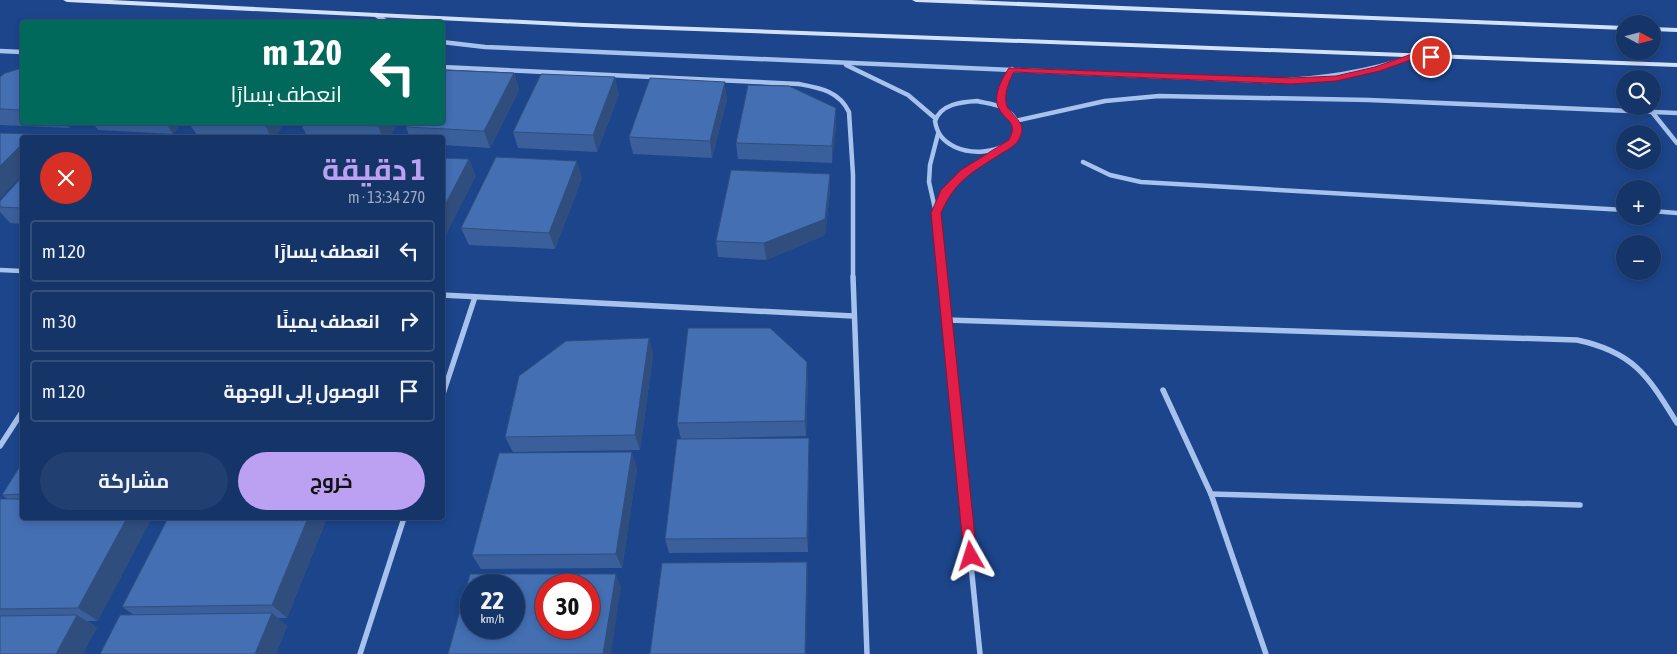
<!DOCTYPE html>
<html lang="ar">
<meta charset="utf-8">
<style>
:root{--surface:#153468;--page:#223f71;--text:#f1f3f6;--muted:#9daac0;--line:#344f7c;--accent:#bca0f2}
body{margin:0;font-family:"Asap Condensed",Cairo,sans-serif;background:var(--page);color:var(--text);direction:rtl;height:100vh;display:flex;flex-direction:column;font-size:19px;white-space:nowrap}
*{box-sizing:border-box;margin:0}
p{font-size:16px;color:var(--muted)}
.icon{flex:none;width:28px;height:28px;fill:none;stroke:currentColor;stroke-width:2;stroke-linecap:round;stroke-linejoin:round}
.map{position:relative;flex:1;overflow:hidden;direction:ltr}
.drawer{position:absolute;left:20px;top:135px;width:425px;height:385px;display:flex;flex-direction:column;background:var(--surface);border-radius:5px;box-shadow:0 2px 8px #0003,0 0 0 1px var(--line);direction:rtl}
.drawer>*{flex:none}
.banner{position:absolute;left:20px;top:20px;width:425px;height:105px;border-radius:5px;box-shadow:0 2px 8px #0003,0 0 0 1px var(--line);direction:rtl;background:#00695c;color:#fff;overflow:hidden}
.needle{width:32px;rotate:97deg}
.tools{position:absolute;left:1616px;top:15px;display:grid;gap:10px}
.tools a{display:grid;place-items:center;width:45px;height:45px;border-radius:50%;background:var(--surface);box-shadow:0 2px 8px #0003,0 0 0 1px var(--line);font-size:25px}
.speed{position:absolute;left:460px;top:574px;display:flex;gap:10px;font-size:25px;font-weight:700;text-align:center}
.speed>*{display:grid;place-content:center;width:65px;height:65px;border-radius:50%;background:var(--surface);box-shadow:0 2px 8px #0003,0 0 0 1px var(--line);line-height:1}
.speed small{font-size:12px;font-weight:400}
.speed .limit{border:8px solid #d22;background:#fff;color:#111}
.pin{position:absolute;display:grid;place-items:center;width:42px;height:42px;color:#fff;margin:-21px;border:2px solid #fff;border-radius:50%;box-shadow:0 1px 5px #0007}
.me{position:absolute;width:55px;margin:-28px;rotate:354deg;stroke-linejoin:round;filter:drop-shadow(0 0 4px #0008)}
.turn{display:flex;align-items:center;gap:18px;height:105px;padding:0 20px;font-size:22px}
.turn .icon{width:65px;height:65px;stroke-width:2.5}
.turn b{display:block;font-size:35px;line-height:42px}
.round{display:grid;place-items:center;flex:none;width:52px;height:52px;border-radius:26px;background:var(--page)}
.summary{display:flex;align-items:center;justify-content:space-between;height:85px;padding:0 20px}
h1{font-size:30px;font-weight:700;line-height:38px;color:var(--accent)}
.button{display:flex;gap:10px;margin-top:auto;padding:10px 20px}
.button a{flex:1;height:58px;border-radius:30px;background:var(--accent);color:#111;font-size:20px;font-weight:700;line-height:58px;text-align:center}
.button a+a{background:var(--page);color:var(--text)}
ul{padding:0;list-style:none}
li{display:flex;align-items:center;gap:15px;height:62px;margin:0 10px 8px;padding:0 10px;border:2px solid var(--line);border-radius:5px}
li div{flex:1}
li b{display:block;font-size:19px}
li em{font-style:normal}
.map>svg:first-child{display:block}
.lines{fill:none;stroke-linecap:round;stroke-linejoin:round}
.minor-far1{stroke:#a7c2ed;stroke-width:4.5}
.minor{stroke:#a7c2ed;stroke-width:5.5}
.secondary{fill:#d4e2f9;fill-rule:evenodd}
.wall{fill:#3a5f9a}
.shaded-wall{fill:#304e7d}
.building{fill:#446fb3;stroke:#304e7d;fill-rule:evenodd}
.route{fill:#e11d48;stroke:#92132f}
</style>
<div class="map">
<svg width="1677" height="654" viewBox="0 0 1677 654">
<rect width="100%" height="100%" fill="#1c458b"/>
<g class="lines">
<g class="minor-far1">
<path d="M376 15 387 22"/>
<path d="M442 42 485 47 1266 81C1317 80 1364 73 1412 57"/>
<path d="M0 51 22 52"/>
<path d="M846 65 908 95 935 118"/>
<path d="M442 67 799 84C820 88 839 91 849 112L853 175V278"/>
<path d="M977 101C985 103 996 104 1003 108 1045 135 990 163 955 147 943 141 937 134 935 121 941 104 961 102 977 101Z"/>
<path d="M1003 108V87L1012 69"/>
<path d="M1652 112 1677 143"/>
<path d="M1015 121 1105 101 1159 96 1369 100 1677 113"/>
<path d="M938 134 930 165 929 182 936 213 942 278"/>
<path d="M1083 162 1110 175 1141 182 1625 210"/>
<path d="M1652 211 1677 213"/>
<path d="M936 213C949 186 968 170 993 153"/>
<path d="M0 270 22 271"/>
</g>
<g class="minor">
<path d="M853 277 867 654"/>
<path d="M942 277 980 654"/>
<path d="M442 295 853 316"/>
<path d="M947 320 1577 340C1634 352 1648 376 1677 423"/>
<path d="M1163 390 1211 494 1266 654"/>
<path d="M442 397 475 297"/>
<path d="M0 446 22 412"/>
<path d="M1211 494 1580 505"/>
<path d="M360 654 404 518"/>
</g>
<g class="secondary">
<path d="M63 0H111L584 23 1677 63V67L584 27 67 2Z"/>
<path d="M912 0H970L1625 26V30L916 2Z"/>
<path d="M1652 27 1677 28V32L1652 31Z"/>
</g>
</g>
<g class="wall">
<path d="M22 68V122H74L69 128 0 125V77Z"/>
<path d="M514 73 519 90 490 148 442 145V138H410L406 127Z"/>
<path d="M619 94 597 152 518 148 513 132Z"/>
<path d="M727 99 712 158 633 154 629 137Z"/>
<path d="M92 122H182L173 134 98 130Z"/>
<path d="M188 122H285L274 138H240L197 135Z"/>
<path d="M300 122H398L389 138H308Z"/>
<path d="M836 125 832 163 738 159 736 143Z"/>
<path d="M830 174V191L825 235 766 260 718 257 716 241Z"/>
<path d="M22 177V224L10 223 0 212V201Z"/>
<path d="M582 178 555 249 469 245 461 228Z"/>
<path d="M649 338 653 355 640 450 513 452 505 437Z"/>
<path d="M808 378 806 436 681 439 677 423Z"/>
<path d="M809 438V454L808 552 669 553 665 539Z"/>
<path d="M22 463V518L98 621H87L97 628 0 654V499H8L2 495Z"/>
<path d="M637 468 622 568 481 569 472 555Z"/>
<path d="M168 518H327L287 618H277L287 626 276 654H100L134 615 122 607Z"/>
</g>
<g class="shaded-wall">
<path d="M514 73 519 90 490 148 484 131Z"/>
<path d="M615 77 619 94 597 152 593 135Z"/>
<path d="M725 82 727 99 712 158 710 141Z"/>
<path d="M836 108V125L832 163V146Z"/>
<path d="M65 122H74L69 128Z"/>
<path d="M165 122H182L173 134Z"/>
<path d="M263 122H285L274 138H272Z"/>
<path d="M380 122H398L389 138H383L378 126Z"/>
<path d="M32 134 35 138H29Z"/>
<path d="M22 144V175L0 199V166Z"/>
<path d="M469 159 476 176 442 243V211Z"/>
<path d="M577 161 582 178 555 249 549 233Z"/>
<path d="M830 174V191L825 235 766 260 764 243Z"/>
<path d="M649 338 653 355 640 450 635 435Z"/>
<path d="M807 362 808 378 806 436 805 421Z"/>
<path d="M809 438V454L808 552 807 538Z"/>
<path d="M632 452 637 468 622 568 616 554Z"/>
<path d="M127 518H152L98 621 78 608Z"/>
<path d="M308 518H327L287 618 272 605Z"/>
<path d="M807 562 808 576 806 654H805Z"/>
<path d="M616 574 621 587 611 654H603Z"/>
<path d="M272 613 287 626 276 654H255Z"/>
<path d="M77 615 97 628 83 654H56Z"/>
</g>
<g class="building">
<path d="M22 68V110L0 109V77L5 73Z"/>
<path d="M442 70 514 73 484 131 406 127 408 122H442Z"/>
<path d="M541 74 615 77 593 135 513 132Z"/>
<path d="M650 78 725 82 710 141 629 137Z"/>
<path d="M748 85 789 86 836 108 832 146 736 143Z"/>
<path d="M380 122 378 126 300 123V122Z"/>
<path d="M0 133 32 134 29 138H22V144L0 166Z"/>
<path d="M496 157 577 161 549 233 461 228Z"/>
<path d="M442 158 469 159 442 211Z"/>
<path d="M731 170 830 174 825 219 764 243 716 241Z"/>
<path d="M22 177V208L0 207V201Z"/>
<path d="M688 328H770L807 362 805 421 677 423Z"/>
<path d="M649 338 635 435 505 437 519 376 566 341Z"/>
<path d="M809 438 807 538 665 539 677 439Z"/>
<path d="M632 452 616 554 472 555 499 453Z"/>
<path d="M22 463V494L2 495Z"/>
<path d="M0 499H22V518H127L78 608 0 609Z"/>
<path d="M168 518H308L272 605 122 607Z"/>
<path d="M807 562 805 654H650L662 563Z"/>
<path d="M470 574H616L603 654H448ZM471 585H514V628H471ZM546 585H589V628H546Z"/>
<path d="M272 613 255 654H100L120 615Z"/>
<path d="M77 615 56 654H0V616Z"/>
</g>
<path class="route" d="M1412 54 1431 55 1435 57 1431 60 1413 59 1380 71 1336 81 1291 84 1014 72C1009 80 1002 99 1008 108 1017 121 1028 124 1018 141 1014 147 1005 151 999 155 971 173 955 181 941 213L977 556 975 560 971 562 966 560 964 556 931 213 941 190 961 170 1009 140C1018 121 1007 123 999 109 992 97 1002 78 1009 68L1291 78 1336 76 1375 67Z"/>
</svg>
<div class="tools">
<a><svg class="needle" viewBox="-14 -14 28 28"><path d="M0-13l5 13h-10z" fill="#e53935"/><path d="M0 13l5-13h-10z" fill="#9daac0"/></svg></a>
<a><svg class="icon" aria-label="search" viewBox="0 0 24 24"><circle cx="10" cy="10" r="6"/><path d="M15 15l6 6"/></svg></a>
<a><svg class="icon" aria-label="layers" viewBox="0 0 24 24"><path d="M12 4l9 5-9 5-9-5zM3 14l9 5 9-5"/></svg></a>
<a>+</a>
<a>−</a>
</div>
<div class="speed"><div>22<small>km/h</small></div><div class="limit">30</div></div>
<div class="pin" style="left:1431px;top:57px;background:#d93025"><svg class="icon" aria-label="arrive" viewBox="0 0 24 24"><path d="M6 21V4h12l-3 4 3 4H6"/></svg></div>
<svg class="me" style="left:971px;top:556px" viewBox="-20 -20 40 40"><path d="M0-17L14 15 0 8-14 15z" fill="#e11d48" stroke="#fff" stroke-width="4"/></svg>
<div class="banner">
<div class="turn"><svg class="icon" aria-label="left" viewBox="0 0 24 24"><path d="M17 20v-9H6M10 6l-5 5 5 5"/></svg><div><b>120 m</b>انعطف يسارًا</div></div>
</div>
<section class="drawer">
<div class="summary"><div><h1>1 دقيقة</h1><p>270 m · 13:34</p></div><a class="round" style="background:#d93025;color:#fff"><svg class="icon" aria-label="close" viewBox="0 0 24 24"><path d="M6 6l12 12M18 6L6 18"/></svg></a></div>
<ul>
<li><svg class="icon" aria-label="left" viewBox="0 0 24 24"><path d="M17 20v-9H6M10 6l-5 5 5 5"/></svg><div><b>انعطف يسارًا</b></div><em>120 m</em></li>
<li><svg class="icon" aria-label="right" viewBox="0 0 24 24"><path d="M7 20v-9h11M14 6l5 5-5 5"/></svg><div><b>انعطف يمينًا</b></div><em>30 m</em></li>
<li><svg class="icon" aria-label="arrive" viewBox="0 0 24 24"><path d="M6 21V4h12l-3 4 3 4H6"/></svg><div><b>الوصول إلى الوجهة</b></div><em>120 m</em></li>
</ul>
<div class="button"><a>خروج</a><a>مشاركة</a></div>
</section>
</div>
